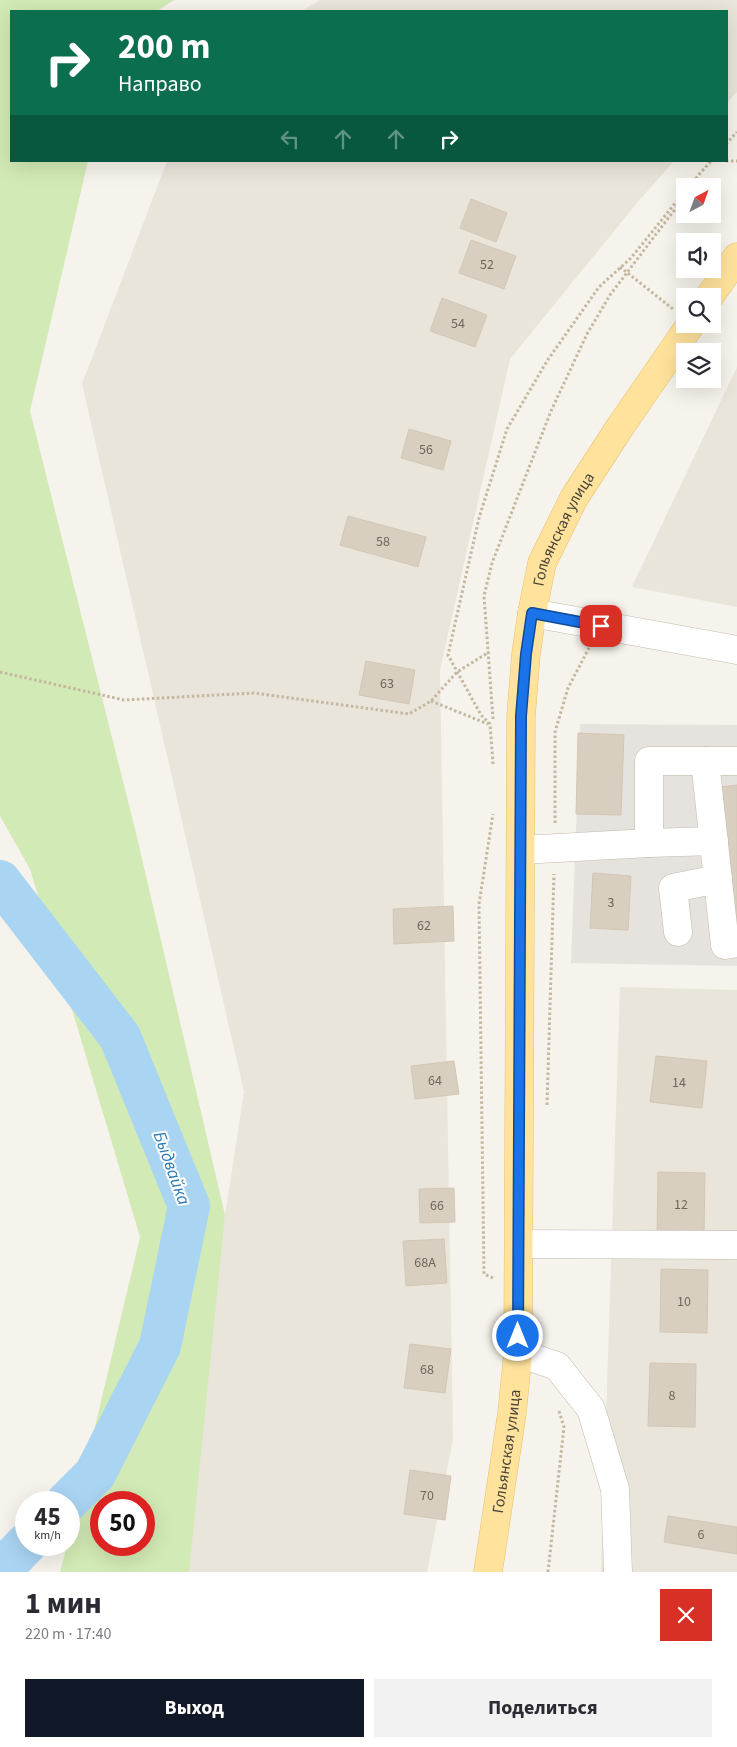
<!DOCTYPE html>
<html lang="ru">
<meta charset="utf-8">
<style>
:root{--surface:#fff;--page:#f2f2f3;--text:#2b2b33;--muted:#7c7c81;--accent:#111827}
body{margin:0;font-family:"Source Sans 3",sans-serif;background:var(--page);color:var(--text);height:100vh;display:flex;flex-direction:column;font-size:19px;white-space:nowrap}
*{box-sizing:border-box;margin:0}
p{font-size:16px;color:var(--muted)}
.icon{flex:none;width:28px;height:28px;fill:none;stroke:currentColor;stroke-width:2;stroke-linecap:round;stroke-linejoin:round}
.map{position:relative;height:1572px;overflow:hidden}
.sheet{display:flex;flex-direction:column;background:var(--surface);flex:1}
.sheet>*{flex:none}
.top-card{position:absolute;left:10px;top:10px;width:718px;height:152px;border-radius:0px;box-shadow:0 5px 20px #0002;background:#0b6e4f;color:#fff;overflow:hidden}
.needle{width:32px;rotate:41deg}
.controls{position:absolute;left:676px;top:178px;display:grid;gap:10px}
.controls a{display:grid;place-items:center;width:45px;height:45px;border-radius:0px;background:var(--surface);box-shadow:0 5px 20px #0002;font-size:25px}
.speed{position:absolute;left:15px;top:1491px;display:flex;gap:10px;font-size:25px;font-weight:700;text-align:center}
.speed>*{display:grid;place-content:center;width:65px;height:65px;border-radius:50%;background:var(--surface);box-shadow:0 5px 20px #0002;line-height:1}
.speed small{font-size:12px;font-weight:400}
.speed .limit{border:8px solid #d22;background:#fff;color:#111}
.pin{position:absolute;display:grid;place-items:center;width:42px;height:42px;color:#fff;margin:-21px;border-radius:10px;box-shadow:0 2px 8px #0006}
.me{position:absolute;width:55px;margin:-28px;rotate:0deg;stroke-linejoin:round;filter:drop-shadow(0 0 4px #0008)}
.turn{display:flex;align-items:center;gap:18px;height:105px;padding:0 25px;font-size:22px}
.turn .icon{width:65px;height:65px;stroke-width:2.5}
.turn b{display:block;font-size:35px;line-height:42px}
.lanes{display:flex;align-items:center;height:48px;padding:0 25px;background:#0003;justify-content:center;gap:25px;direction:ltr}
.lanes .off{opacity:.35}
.round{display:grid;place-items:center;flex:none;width:52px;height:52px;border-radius:0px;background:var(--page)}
.overview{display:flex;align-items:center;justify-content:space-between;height:85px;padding:0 25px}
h1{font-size:30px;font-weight:700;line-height:38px}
.primary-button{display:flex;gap:10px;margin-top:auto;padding:10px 25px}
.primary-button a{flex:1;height:58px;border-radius:0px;background:var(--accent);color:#fff;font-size:20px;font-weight:700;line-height:58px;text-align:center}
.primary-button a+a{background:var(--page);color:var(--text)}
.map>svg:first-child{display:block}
.residential{fill:#eae5da}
.industrial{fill:#e6e2dd}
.green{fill:#d2eab5;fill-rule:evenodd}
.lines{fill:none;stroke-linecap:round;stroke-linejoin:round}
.river{stroke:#a9d4f2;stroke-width:42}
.building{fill:#d8cfc1;stroke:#d3c7b4}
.minor-casing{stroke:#c2bbae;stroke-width:29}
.major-casing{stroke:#e6c16a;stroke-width:29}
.path{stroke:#c4b79f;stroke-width:3;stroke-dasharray:2.5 2.5;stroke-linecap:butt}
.minor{stroke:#fff;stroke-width:28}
.major{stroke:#ffe39c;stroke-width:28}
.route-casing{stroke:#114b97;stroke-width:12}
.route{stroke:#1a73e8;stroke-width:9}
.labels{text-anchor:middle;stroke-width:4;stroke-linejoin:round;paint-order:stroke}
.number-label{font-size:14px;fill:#6e675b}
.street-label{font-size:16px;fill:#4b4439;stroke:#fff}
.water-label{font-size:18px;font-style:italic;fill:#2e7ab2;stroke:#fff}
</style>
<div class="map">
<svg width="737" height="1572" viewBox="0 0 737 1572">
<rect width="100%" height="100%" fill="#f6f3ec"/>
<g class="residential">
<path d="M320 0H737V92L726 104V11H301Z"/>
<path d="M167 161H674L637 203 510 359 440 670 453 1439 427 1572H103L144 1545V1502L196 1404 244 1092 82 384Z"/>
<path d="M737 367V607L632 587Z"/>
<path d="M620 987 737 990V1572H601Z"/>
</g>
<path class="industrial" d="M580 724 737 725V966L571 963Z"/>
<path class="green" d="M0 0H174L157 11H11V161H88L30 411 136 833 225 1215 189 1572H60L67 1545H69V1536L140 1237 30 869 0 816ZM101 1502H144V1545H101Z"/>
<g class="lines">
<g class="river">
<path d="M0 881 120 1037 189 1206 160 1346 95 1474 67 1502"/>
<path d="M0 1571 26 1544"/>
</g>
</g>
<g class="building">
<path d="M471 199 507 213 496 242 460 228Z"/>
<path d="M471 240 516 256 504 289 459 273Z"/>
<path d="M442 298 487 315 475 347 430 331Z"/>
<path d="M409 429 451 441 443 470 401 458Z"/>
<path d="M348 516 426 537 418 567 340 545Z"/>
<path d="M366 661 415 670 409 704 359 695Z"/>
<path d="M578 733 624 735 621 815 576 814Z"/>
<path d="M737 785V918H735L720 787Z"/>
<path d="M593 873 631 876 628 930 590 928Z"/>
<path d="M453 906 454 941 394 944 393 909Z"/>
<path d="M656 1056 707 1061 702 1108 650 1102Z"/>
<path d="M454 1061 459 1094 415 1099 411 1066Z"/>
<path d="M658 1172 705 1173 704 1236 657 1235Z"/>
<path d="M454 1188 455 1222 420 1223 419 1189Z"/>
<path d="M444 1239 447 1283 406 1286 403 1241Z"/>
<path d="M661 1269 708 1270 707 1333 660 1332Z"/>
<path d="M410 1344 451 1349 445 1393 404 1388Z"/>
<path d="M650 1363 696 1364 695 1427 648 1426Z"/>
<path d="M410 1470 451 1476 445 1520 404 1514Z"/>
<path d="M668 1516 737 1527V1554L664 1542Z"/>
</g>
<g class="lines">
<g class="minor-casing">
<g id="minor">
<path d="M532 613 737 650"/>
<path d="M737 761H705L725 945 737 943"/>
<path d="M649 843V761H705"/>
<path d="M521 850 649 843 714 841"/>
<path d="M678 932 673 888 718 879"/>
<path d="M519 1244 737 1245"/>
<path d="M518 1353 557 1366 591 1409 615 1489 618 1572"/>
</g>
</g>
<g class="major-casing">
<g id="major">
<path d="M710 296 737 257"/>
<path id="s1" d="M488 1572 512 1413 518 1353 521 716 526 654 532 613 542 563 574 498 620 427 691 324"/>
</g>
</g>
<g class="path">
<path d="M726 144 737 132"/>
<path d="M726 161H737"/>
<path d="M689 186 711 161"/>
<path d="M692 186 697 180"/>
<path d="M620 267 673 309"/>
<path d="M0 672 124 700 254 693 409 714 431 701 457 672 489 652"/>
<path d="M431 701 488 724"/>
<path d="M493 719 484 596 492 563 551 411 587 334 610 295 685 196"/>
<path d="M493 764 490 724 481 715 448 655 479 518 507 429 547 361 599 287 631 258 685 191"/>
<path d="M555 823V732L568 688 589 648"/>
<path d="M547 1105 554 874"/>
<path d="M493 1278 484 1274 479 904 493 814"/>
<path d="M548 1572 564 1427 559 1411"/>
</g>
<use href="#minor" class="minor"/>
<use href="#major" class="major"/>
</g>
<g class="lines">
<g class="route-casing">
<path id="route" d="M518 1336 521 716 526 654 532 613 601 626"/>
</g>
<use href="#route" class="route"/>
</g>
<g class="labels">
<g class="number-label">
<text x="487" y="269">52</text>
<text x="458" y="328">54</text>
<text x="426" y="454">56</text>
<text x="383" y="546">58</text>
<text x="387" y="688">63</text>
<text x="611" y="907">3</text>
<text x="424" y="930">62</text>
<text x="435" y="1085">64</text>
<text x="679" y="1087">14</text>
<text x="681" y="1209">12</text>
<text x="437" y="1210">66</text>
<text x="425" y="1267">68А</text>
<text x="684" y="1306">10</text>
<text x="427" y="1374">68</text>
<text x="672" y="1400">8</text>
<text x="427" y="1500">70</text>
<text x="701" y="1539">6</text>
</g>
<g class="street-label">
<text dy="6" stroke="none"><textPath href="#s1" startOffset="1052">Гольянская улица</textPath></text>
<text dy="6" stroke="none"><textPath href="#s1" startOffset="122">Гольянская улица</textPath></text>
</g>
<g class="water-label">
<text transform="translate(172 1168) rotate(70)" y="6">Быдвайка</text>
</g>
</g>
</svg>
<div class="controls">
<a><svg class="needle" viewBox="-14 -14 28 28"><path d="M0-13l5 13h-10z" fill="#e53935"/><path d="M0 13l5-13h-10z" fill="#7c7c81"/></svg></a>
<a><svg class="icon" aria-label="sound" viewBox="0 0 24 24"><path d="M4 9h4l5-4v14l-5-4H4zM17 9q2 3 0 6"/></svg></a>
<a><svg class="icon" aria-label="search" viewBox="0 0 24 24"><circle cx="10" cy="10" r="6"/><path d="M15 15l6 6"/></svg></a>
<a><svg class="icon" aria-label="layers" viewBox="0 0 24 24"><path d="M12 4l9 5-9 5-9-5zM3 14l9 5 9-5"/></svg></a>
</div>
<div class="speed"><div>45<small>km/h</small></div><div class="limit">50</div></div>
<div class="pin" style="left:601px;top:626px;background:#d93025"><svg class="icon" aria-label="arrive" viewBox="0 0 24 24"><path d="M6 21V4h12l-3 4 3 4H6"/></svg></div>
<svg class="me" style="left:518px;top:1336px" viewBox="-20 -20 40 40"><circle r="17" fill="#1a73e8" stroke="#fff" stroke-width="3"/><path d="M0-11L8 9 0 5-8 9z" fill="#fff"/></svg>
<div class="top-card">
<div class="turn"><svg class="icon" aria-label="right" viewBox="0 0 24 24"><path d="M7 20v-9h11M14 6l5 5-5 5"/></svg><div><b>200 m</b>Направо</div></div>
<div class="lanes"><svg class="icon off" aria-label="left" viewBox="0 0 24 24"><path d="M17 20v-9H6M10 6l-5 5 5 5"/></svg><svg class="icon off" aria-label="ahead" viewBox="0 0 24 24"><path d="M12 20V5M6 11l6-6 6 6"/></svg><svg class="icon off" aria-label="ahead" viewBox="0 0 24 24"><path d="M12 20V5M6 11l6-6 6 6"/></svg><svg class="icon" aria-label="right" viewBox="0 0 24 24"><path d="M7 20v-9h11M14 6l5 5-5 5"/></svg></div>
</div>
</div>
<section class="sheet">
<div class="overview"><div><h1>1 мин</h1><p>220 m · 17:40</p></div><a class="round" style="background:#d93025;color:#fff"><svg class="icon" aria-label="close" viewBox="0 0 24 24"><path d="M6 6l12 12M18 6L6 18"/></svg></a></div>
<div class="primary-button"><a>Выход</a><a>Поделиться</a></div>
</section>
